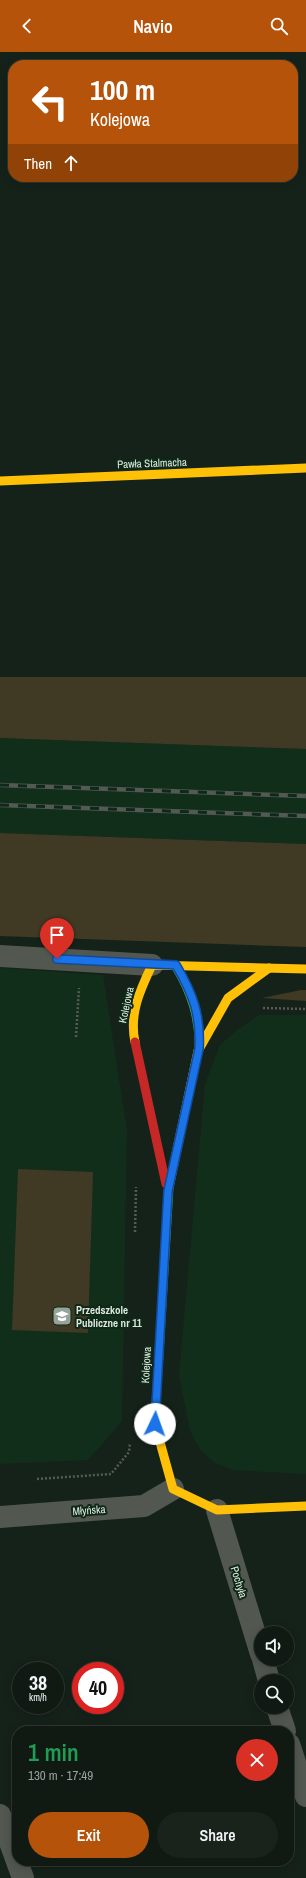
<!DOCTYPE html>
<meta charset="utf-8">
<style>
:root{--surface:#101a13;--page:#19231c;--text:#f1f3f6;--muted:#9ca1a0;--line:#303833;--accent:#b45309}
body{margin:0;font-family:"Archivo Narrow",sans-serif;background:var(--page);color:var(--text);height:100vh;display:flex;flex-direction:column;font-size:15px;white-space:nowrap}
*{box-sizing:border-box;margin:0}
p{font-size:13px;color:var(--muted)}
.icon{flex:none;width:22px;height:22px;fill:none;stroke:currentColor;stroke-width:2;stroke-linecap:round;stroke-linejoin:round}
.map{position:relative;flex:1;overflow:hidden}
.details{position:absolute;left:12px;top:1674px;width:282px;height:140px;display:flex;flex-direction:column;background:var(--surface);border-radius:16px;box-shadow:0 2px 10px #0003,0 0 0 1px var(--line)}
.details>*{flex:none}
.top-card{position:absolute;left:8px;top:8px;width:290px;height:122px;border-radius:16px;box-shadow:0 2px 10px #0003,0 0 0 1px var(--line);background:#b45309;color:#fff;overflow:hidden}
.buttons{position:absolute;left:254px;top:1574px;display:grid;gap:8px}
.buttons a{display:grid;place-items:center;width:40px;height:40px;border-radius:50%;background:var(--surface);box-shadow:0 2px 10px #0003,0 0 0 1px var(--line);font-size:20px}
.speed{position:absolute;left:12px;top:1610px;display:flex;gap:8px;font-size:20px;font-weight:700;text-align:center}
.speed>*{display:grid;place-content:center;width:52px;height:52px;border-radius:50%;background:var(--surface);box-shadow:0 2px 10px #0003,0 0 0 1px var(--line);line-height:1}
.speed small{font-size:10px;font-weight:400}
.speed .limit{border:6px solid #d22;background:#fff;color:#111}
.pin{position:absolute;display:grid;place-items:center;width:34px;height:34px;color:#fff;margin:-41px -17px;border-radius:50% 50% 50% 0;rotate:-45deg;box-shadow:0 0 4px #0007}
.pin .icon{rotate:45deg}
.me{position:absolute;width:44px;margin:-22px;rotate:3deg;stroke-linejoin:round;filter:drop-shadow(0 0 3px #0008)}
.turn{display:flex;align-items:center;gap:14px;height:84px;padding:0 16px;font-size:18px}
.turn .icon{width:52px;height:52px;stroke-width:2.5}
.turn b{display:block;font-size:28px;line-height:34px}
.then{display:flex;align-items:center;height:38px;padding:0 16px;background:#0003;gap:8px;font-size:15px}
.round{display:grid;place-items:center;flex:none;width:42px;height:42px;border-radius:21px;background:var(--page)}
.head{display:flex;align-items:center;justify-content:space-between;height:68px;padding:0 16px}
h1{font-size:24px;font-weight:600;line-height:30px;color:#1e9e55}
.primary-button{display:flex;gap:8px;margin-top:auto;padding:8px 16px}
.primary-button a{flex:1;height:46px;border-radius:24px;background:var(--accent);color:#fff;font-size:16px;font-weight:600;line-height:46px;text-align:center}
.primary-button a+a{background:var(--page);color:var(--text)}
header{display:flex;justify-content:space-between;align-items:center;height:52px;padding:0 16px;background:var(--accent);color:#fff;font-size:18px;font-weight:600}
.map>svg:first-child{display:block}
.built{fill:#112e1b}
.green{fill:#403924}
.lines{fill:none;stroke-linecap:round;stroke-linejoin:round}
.path{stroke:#565b55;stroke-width:2.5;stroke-dasharray:2 2;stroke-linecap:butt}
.street{stroke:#525750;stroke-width:22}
.fast{stroke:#4caf50;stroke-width:9}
.slow{stroke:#ffc107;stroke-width:9}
.jam{stroke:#c62828;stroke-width:9}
.rail-casing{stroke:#535954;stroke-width:4.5}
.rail{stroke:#0f2817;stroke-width:3;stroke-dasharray:9;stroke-linecap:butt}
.route-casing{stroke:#114b97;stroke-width:10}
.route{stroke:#1a73e8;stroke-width:7}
.labels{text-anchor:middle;stroke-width:4;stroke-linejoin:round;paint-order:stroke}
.street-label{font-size:11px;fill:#dae9de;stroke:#0f2817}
.poi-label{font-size:11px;font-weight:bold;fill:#dae9de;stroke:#0f2817;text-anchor:start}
</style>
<header><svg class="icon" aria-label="back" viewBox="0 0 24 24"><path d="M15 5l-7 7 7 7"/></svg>Navio<svg class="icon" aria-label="search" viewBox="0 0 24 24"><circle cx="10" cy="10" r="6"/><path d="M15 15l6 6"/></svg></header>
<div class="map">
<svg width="306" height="1826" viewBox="0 0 306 1826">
<rect width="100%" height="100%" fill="#152219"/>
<g class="built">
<path d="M0 686 306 697V792L0 781Z"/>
<path d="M0 916 103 923 127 1078 122 1369 88 1408 0 1412Z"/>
<path d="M259 963H306V1422L232 1418 213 1410 201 1399 190 1379 179 1323 205 1032 220 993 236 979Z"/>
</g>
<g class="green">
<path d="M0 625H306V697L0 686Z"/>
<path d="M0 781 306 792V895L0 884Z"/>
<path d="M301 938H306V949L262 946Z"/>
<path d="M18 1117 93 1120 88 1281 12 1278Z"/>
</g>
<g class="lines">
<g class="path">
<path d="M263 956 306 957"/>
<path d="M76 985 79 936"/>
<path d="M135 1180 136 1135"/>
<path d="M37 1427 111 1422 129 1400 130 1391"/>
</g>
<g class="street">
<path d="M0 904 152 913"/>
<path d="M217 1458 261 1602"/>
<path d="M0 1465 144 1454 173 1437"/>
<path d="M263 1607 269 1629"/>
<path d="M277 1655 285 1679"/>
<path d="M289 1692 306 1744"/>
<path d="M0 1763 23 1826"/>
</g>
<g class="fast">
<path d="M175 913C191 940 200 965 199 997"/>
<path d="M156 1352 169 1135"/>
</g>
<g class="slow">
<path d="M0 429 306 416"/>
<path d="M135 990C129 962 140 938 152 913L306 917"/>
<path d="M169 1135 198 999 228 946 269 916"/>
<path d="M156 1352 155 1372 173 1437 217 1458 306 1454"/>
</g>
<path class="jam" d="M135 990 166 1132"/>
<g class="rail-casing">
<g id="rail">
<path d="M0 733 306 744"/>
<path d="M0 753 306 764"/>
</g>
</g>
<use href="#rail" class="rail"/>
</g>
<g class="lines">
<g class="route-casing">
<path id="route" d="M57 907 176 913C193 942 201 963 199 997L168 1139 155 1372"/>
</g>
<use href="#route" class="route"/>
</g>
<defs>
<g id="school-square" transform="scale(1)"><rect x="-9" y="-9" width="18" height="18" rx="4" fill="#95a399" stroke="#0f2817"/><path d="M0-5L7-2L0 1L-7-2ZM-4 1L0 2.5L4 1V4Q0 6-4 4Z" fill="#fff"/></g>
</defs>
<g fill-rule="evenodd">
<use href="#school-square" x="62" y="1264"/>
</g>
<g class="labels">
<g class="street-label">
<text transform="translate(152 411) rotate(-2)" y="4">Pawła Stalmacha</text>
<text transform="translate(126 953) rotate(-78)" y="4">Kolejowa</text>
<text transform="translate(146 1313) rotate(-87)" y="4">Kolejowa</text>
<text transform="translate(89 1458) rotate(-4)" y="4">Młyńska</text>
<text transform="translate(239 1530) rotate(73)" y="4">Pochyła</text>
</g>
<g class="poi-label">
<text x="76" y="1262">Przedszkole<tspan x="76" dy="13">Publiczne nr 11</tspan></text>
</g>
</g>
</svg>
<div class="buttons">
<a><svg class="icon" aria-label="sound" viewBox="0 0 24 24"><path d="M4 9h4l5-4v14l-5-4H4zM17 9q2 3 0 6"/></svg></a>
<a><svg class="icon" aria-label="search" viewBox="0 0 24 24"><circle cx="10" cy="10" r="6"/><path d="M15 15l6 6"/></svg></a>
</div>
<div class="speed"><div>38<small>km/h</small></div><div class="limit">40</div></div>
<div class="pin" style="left:57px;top:907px;background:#d93025"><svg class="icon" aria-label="arrive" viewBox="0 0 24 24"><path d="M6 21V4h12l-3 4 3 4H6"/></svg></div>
<svg class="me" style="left:155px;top:1372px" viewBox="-20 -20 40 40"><circle r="19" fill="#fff"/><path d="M0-13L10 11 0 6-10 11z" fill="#1a73e8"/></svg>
<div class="top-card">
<div class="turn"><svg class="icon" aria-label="left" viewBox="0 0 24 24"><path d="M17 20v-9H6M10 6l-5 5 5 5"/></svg><div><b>100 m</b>Kolejowa</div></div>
<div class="then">Then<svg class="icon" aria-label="ahead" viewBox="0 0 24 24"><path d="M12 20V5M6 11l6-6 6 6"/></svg></div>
</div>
<section class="details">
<div class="head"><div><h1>1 min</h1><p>130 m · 17:49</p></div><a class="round" style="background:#d93025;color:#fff"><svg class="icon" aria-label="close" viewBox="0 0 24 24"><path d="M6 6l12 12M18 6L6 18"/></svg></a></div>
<div class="primary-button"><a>Exit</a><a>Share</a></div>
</section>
</div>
